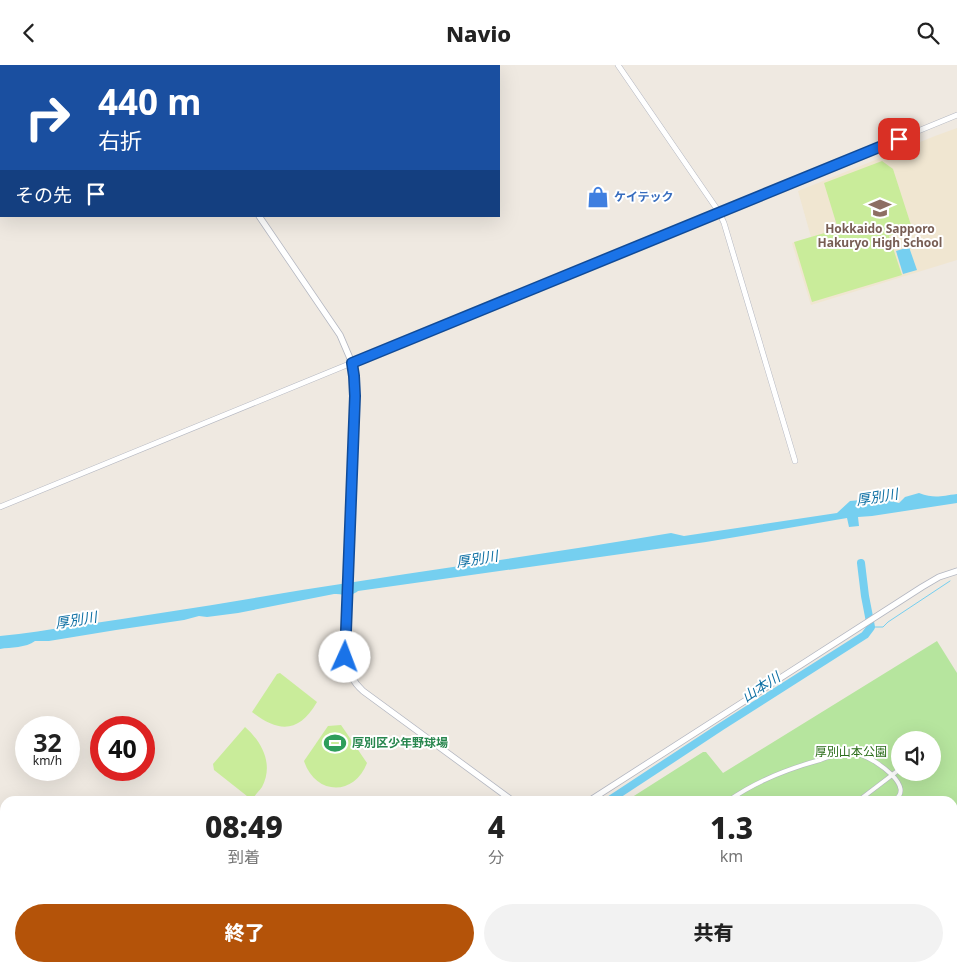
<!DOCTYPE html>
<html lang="ja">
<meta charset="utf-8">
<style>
:root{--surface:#fff;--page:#f2f2f2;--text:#222;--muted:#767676;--accent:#b45309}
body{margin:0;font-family:"Noto Sans","Noto Sans JP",sans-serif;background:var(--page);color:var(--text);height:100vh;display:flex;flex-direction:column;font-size:19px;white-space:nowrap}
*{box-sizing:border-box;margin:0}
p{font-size:16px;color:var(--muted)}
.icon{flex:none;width:28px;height:28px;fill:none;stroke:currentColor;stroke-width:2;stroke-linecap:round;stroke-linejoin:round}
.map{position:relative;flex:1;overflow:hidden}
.side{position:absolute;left:0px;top:731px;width:958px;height:176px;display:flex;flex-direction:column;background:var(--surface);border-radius:15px 15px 0 0;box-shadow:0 5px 20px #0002}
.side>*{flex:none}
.guide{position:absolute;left:0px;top:0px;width:500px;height:152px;box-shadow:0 5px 20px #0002;background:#1a4fa0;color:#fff;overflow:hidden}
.tools{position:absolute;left:891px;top:666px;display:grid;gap:10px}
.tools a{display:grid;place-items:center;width:50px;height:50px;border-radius:50%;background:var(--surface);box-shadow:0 5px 20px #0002;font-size:25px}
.speed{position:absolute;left:15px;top:651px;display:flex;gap:10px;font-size:25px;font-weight:700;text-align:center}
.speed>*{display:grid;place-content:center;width:65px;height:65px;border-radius:50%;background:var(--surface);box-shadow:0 5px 20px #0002;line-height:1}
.speed small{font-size:12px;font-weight:400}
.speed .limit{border:8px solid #d22;background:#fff;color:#111}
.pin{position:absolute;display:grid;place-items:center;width:42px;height:42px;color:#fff;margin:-21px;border-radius:10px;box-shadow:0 2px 8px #0006}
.me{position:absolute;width:55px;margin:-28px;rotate:2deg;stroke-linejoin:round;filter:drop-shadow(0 0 4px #0008)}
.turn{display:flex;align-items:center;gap:18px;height:105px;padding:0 15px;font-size:22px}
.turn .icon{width:65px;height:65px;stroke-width:2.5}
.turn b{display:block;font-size:35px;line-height:42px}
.then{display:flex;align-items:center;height:48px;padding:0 15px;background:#0003;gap:10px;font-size:19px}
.eta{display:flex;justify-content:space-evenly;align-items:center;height:85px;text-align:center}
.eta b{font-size:30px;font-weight:800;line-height:35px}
.primary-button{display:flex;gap:10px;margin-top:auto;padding:10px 15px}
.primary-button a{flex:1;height:58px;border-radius:30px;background:var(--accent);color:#fff;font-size:20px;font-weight:800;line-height:58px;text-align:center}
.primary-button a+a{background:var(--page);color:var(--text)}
header{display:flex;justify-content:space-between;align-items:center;height:65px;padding:0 15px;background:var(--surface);font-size:22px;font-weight:800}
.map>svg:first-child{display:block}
.education{fill:#f0e6d1}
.green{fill:#b6e59e;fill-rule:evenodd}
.pitch{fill:#c9ec9a}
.water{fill:#75cff0}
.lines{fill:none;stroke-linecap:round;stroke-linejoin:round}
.stream{stroke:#75cff0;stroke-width:1}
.river{stroke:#75cff0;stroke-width:8}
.pedestrian-casing{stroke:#b4b7c1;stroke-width:5}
.minor-casing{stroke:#b4b7c1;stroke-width:6}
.tertiary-casing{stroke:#b4b7c1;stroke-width:7}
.pedestrian{stroke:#fff;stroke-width:4}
.minor{stroke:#fff;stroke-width:5}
.tertiary{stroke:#fff;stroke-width:5.5}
.route-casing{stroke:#114b97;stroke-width:12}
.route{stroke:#1a73e8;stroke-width:9}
.labels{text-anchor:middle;stroke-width:4;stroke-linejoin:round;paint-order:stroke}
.shop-label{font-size:12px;font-weight:bold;fill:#366cbe;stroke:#fff;text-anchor:start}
.education-label{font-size:12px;font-weight:bold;fill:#785e54;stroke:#fff}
.leisure-label{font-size:12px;font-weight:bold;fill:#27864d;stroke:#fff;text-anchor:start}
.park-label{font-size:12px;fill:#2c6e1b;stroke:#fff}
.water-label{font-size:14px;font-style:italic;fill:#0d6fa3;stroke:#fff}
</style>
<header><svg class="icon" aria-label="back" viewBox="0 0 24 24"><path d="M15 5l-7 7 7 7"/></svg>Navio<svg class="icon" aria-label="search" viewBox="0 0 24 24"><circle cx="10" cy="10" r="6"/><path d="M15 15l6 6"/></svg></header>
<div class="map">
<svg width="957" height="907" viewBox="0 0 957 907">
<rect width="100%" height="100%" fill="#efe9e1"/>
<path class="education" d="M957 63V195L811 240 792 178 811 172 798 126 935 71Z"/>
<g class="green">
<path d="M937 576 957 608V782H953L952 736H626L703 687H706L723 708ZM900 675H932V708H900Z"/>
<path d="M388 902 780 903 772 907H381Z"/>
</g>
<g class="pitch">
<path d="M882 96 893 104 911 160 907 161V165L889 171 902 210 812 237 794 177 838 164 824 118Z"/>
<path d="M280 608 317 637C299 668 279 668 252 647L277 609Z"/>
<path d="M341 660 367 698C354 732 315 730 304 696L328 661Z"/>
<path d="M245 662C262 677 274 699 262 722 259 726 255 730 252 735L214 705 213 699Z"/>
</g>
<g class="water">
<path d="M909 182 917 205 903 209 896 186Z"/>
<path d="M919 428C935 434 941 431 957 429V438L872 451 858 452 859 461 849 462 847 453 706 477 358 526C347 534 345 528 334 529L238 548 207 552 199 551 184 555 116 565 49 576H35C26 583 11 582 0 584V571C25 569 50 564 75 561 151 550 226 538 302 525 425 505 548 489 671 468L684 471 837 448 850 436 885 433 891 436 899 438 905 432Z"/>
</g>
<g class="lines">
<path class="stream" d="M871 562H883L888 557 950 516"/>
<g class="river">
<path d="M608 736 722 661 865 570 871 562 865 531 861 498"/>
<path d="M349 907 356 902"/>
</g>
<g class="pedestrian-casing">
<g id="pedestrian">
<path d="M728 736C756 716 787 704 820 695 829 692 839 687 850 688 853 688 858 689 861 690 875 694 918 723 893 736"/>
<path d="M858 736 900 704"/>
<path d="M545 902 548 907"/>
<path d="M480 907 483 902"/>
<path d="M635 907 641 902"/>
</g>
</g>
<g class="minor-casing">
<g id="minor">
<path d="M618 0 719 147 724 158 795 396"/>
<path d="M368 1 370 0"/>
<path d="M0 442 957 50"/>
<path d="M370 907 377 902"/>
</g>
</g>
<g class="tertiary-casing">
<g id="tertiary">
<path d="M157 0V1"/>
<path d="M92 1 93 0"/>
<path d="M0 93 1 91"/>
<path d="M259 151 340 270 352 298 354 311 355 331 345 592C347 606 352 616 363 626L513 736"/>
<path d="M589 736 922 522 939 512 957 506"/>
<path d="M0 843 5 847"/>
<path d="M80 902 86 907"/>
<path d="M325 907 332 902"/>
</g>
</g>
<use href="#pedestrian" class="pedestrian"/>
<use href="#minor" class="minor"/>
<use href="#tertiary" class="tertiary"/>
</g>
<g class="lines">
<g class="route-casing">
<path id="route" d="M345 592 355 331 354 311 352 298 899 74"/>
</g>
<use href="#route" class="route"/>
</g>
<defs>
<g id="shop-bare" transform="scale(1.725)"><path d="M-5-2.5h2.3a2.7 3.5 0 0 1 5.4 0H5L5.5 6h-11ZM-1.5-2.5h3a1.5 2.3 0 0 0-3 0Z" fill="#3f7fe0" stroke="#fff" stroke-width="2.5" paint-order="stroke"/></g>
<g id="school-bare" transform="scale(1.725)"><path d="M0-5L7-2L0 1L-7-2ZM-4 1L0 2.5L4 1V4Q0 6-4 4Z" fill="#8d6e63" stroke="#fff" stroke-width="2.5" paint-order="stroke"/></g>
<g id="stadium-bare" transform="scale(1.725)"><path d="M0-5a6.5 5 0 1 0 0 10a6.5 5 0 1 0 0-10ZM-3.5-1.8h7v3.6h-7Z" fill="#2e9e5b" stroke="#fff" stroke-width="2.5" paint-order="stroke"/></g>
</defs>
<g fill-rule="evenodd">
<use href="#shop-bare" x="598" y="132"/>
<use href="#school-bare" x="880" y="143"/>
<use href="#stadium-bare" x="335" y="678"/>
</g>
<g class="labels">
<g class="shop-label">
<text x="614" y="136">ケイテック</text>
</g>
<g class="education-label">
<text x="880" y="168">Hokkaido Sapporo<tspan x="880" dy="14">Hakuryo High School</tspan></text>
</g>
<g class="leisure-label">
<text x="352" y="682">厚別区少年野球場</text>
</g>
<g class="park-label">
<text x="851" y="691">厚別山本公園</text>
</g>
<g class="water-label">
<text transform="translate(877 432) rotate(-9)" y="5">厚別川</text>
<text transform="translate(477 494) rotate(-9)" y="5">厚別川</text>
<text transform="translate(76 555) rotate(-9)" y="5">厚別川</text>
<text transform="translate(761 622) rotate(-33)" y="5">山本川</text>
</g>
</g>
</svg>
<div class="tools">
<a><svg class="icon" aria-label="sound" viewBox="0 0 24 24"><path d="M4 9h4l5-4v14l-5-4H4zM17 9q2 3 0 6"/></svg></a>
</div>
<div class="speed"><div>32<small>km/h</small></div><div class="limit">40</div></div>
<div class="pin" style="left:899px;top:74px;background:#d93025"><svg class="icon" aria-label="arrive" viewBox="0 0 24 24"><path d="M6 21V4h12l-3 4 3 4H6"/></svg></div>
<svg class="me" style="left:345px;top:592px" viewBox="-20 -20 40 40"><circle r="19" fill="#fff"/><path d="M0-13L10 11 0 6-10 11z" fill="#1a73e8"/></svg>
<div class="guide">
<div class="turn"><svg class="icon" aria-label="right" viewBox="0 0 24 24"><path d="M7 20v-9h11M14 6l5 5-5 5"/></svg><div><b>440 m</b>右折</div></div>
<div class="then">その先<svg class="icon" aria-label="arrive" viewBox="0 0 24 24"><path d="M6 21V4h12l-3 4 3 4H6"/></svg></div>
</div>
<section class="side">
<div class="eta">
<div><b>08:49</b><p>到着</p></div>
<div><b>4</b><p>分</p></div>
<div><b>1.3</b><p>km</p></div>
</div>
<div class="primary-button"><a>終了</a><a>共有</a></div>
</section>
</div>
